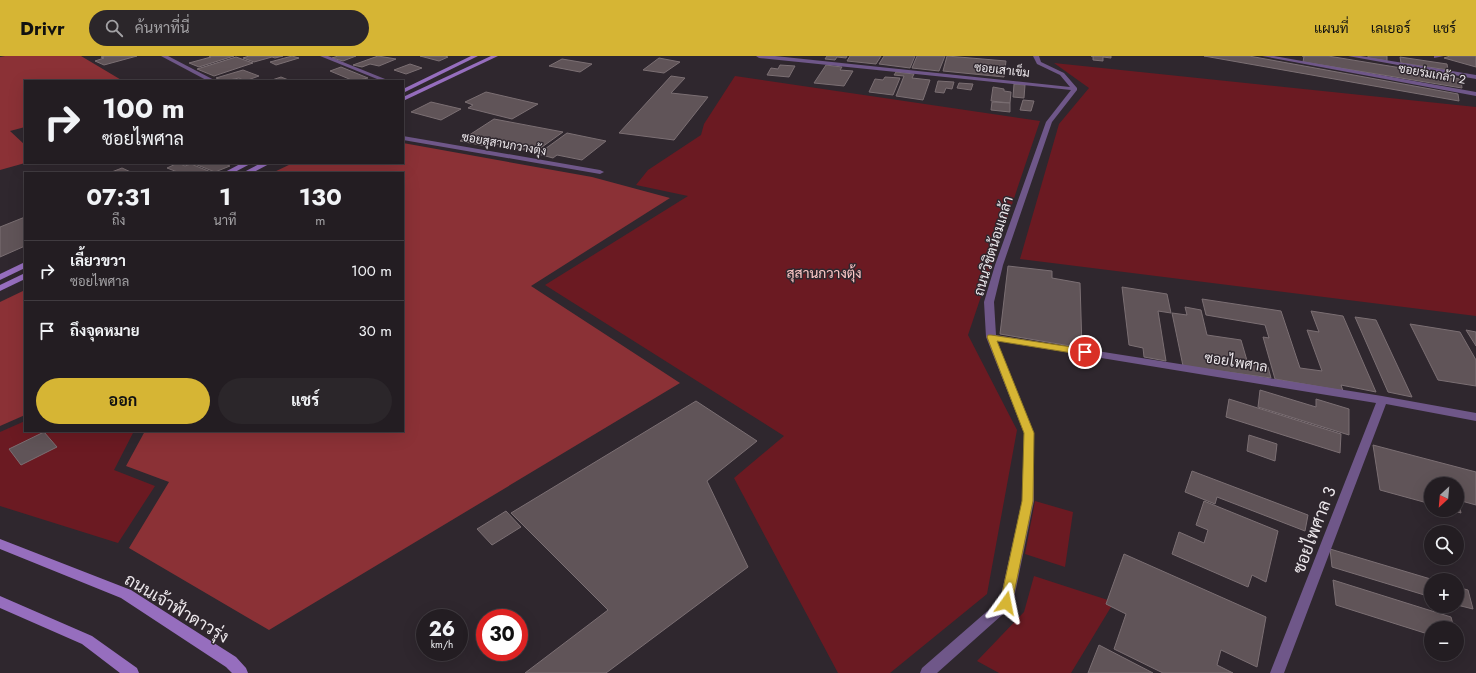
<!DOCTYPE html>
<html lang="th">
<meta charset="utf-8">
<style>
:root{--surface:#231d22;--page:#2b262a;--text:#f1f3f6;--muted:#a3a2a5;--line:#403b40;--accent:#d6b534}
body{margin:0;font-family:Jost,Sarabun,sans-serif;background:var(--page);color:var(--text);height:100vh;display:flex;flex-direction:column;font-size:15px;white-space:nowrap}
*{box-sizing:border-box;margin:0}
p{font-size:13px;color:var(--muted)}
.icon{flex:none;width:22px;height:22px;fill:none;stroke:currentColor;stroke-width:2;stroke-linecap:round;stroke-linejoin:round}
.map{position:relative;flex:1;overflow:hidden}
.drawer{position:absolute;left:24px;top:116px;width:380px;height:260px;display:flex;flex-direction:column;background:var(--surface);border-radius:0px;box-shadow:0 4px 16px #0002,0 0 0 1px var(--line)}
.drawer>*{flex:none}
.hud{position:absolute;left:24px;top:24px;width:380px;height:84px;border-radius:0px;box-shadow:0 4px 16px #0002,0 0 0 1px var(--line);background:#231d22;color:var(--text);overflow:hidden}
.needle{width:26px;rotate:206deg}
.fabs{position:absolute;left:1424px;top:421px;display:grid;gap:8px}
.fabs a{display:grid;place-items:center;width:40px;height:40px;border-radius:50%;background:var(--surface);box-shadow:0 4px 16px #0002,0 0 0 1px var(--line);font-size:20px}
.speed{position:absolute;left:416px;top:553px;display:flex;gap:8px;font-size:20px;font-weight:700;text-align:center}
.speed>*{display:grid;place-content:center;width:52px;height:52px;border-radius:50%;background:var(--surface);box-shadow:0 4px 16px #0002,0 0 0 1px var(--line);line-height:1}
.speed small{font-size:10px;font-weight:400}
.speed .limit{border:6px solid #d22;background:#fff;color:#111}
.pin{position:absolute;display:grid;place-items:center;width:34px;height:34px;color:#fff;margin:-17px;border:2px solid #fff;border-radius:50%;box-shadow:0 1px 4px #0007}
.me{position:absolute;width:44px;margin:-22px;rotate:12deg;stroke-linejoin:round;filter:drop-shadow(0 0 3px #0008)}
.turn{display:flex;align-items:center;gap:14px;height:84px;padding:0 12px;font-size:18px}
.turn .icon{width:52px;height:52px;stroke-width:2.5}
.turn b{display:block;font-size:28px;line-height:34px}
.eta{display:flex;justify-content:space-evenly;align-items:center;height:68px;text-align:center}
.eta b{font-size:24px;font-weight:700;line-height:28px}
.primary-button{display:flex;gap:8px;margin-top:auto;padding:8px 12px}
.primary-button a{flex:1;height:46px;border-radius:24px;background:var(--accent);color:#111;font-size:16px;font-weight:700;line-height:46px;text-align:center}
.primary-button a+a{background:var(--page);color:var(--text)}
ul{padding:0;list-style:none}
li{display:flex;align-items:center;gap:12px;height:60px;padding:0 12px;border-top:1px solid var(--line)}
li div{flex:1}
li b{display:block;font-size:15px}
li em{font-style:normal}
header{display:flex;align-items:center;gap:24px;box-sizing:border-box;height:56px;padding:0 20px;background:var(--accent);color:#111}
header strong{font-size:19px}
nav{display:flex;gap:22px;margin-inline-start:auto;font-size:14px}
.search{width:280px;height:36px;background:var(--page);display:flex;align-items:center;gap:10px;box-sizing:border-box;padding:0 14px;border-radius:22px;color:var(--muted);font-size:15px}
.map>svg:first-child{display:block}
.green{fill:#6b1a22}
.forest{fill:#8b3136}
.building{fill:#605458;stroke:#7b6f73}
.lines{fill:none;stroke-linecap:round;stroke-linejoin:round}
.minor{fill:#6f5789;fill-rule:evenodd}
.secondary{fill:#966ebe;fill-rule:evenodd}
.route{fill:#d6b534;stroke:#8b7622}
.labels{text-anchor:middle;stroke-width:3;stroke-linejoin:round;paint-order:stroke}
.far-street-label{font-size:12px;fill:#ede8ec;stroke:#2f272e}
.street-label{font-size:14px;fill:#ede8ec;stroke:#2f272e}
.park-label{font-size:14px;fill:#fec9c8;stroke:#2f272e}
.near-street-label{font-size:17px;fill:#ede8ec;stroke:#2f272e}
</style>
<header>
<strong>Drivr</strong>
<div class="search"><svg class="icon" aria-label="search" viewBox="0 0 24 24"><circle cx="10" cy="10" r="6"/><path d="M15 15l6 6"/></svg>ค้นหาที่นี่</div>
<nav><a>แผนที่</a><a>เลเยอร์</a><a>แชร์</a></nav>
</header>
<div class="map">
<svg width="1476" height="617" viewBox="0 0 1476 617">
<rect width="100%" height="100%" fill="#2f272e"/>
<g class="green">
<path d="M1054 7 1476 51V260L1020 203 1059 68 1089 32Z"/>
<path d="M735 20 1040 65 968 279 1017 374 987 538 890 617H838L734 422 784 380 545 229 688 140 636 129 648 114 701 79 704 68Z"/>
<path d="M25 365V375H134L114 414 155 430 118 487 0 450V376Z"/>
<path d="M1035 445 1073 456 1065 511 1025 498Z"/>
<path d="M1034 520 1114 546 1071 617H999L977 605 1024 556Z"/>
</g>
<g class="forest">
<path d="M5 0H81L123 25H25V71L10 75 25 89V107L0 114V1Z"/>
<path d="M403 87 592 121 670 142 531 230 680 327 269 574 129 492 169 426 126 410 145 375H403V117H272L293 107H403Z"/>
<path d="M25 234V359L0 370V246Z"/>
</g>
<g class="building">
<path d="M105 0H137L104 9 95 5 104 2 101 1Z"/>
<path d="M209 0H234L199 11 189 7 211 1Z"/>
<path d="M249 0H283L275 2 272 1 254 6 243 2Z"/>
<path d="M292 0 299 2 276 9 270 6Z"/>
<path d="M338 0H356L343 5 332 2Z"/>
<path d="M378 0 396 3 379 10 370 8 362 11 353 9Z"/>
<path d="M420 0H445L448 1 439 5Z"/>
<path d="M827 0H847L846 2 837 1 835 4 825 3Z"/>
<path d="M850 0H881L876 8 847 5Z"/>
<path d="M884 0H915L910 12 879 8Z"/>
<path d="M917 0H945L939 15 912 12Z"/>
<path d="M947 0 1006 5 1004 21 943 15Z"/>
<path d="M1091 0H1111V2L1103 1V5L1093 4V0Z"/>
<path d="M1204 0H1249L1458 38 1459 45Z"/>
<path d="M1302 0H1328L1426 16V17L1461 23 1462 32 1303 6 1304 0Z"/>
<path d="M1368 0H1387V5L1368 2Z"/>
<path d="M1450 0H1476V11L1444 2Z"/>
<path d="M236 1 253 7 214 20 197 13Z"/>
<path d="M1400 1 1447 8 1448 14 1401 7Z"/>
<path d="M659 2 680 6 664 17 643 14Z"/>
<path d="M562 3 592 8 580 16 549 10Z"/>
<path d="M410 8 422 12 406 18 394 14Z"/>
<path d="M780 9 795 10 789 21 767 19 771 12 778 13Z"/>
<path d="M826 9 842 11 840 14 853 15 844 30 814 27Z"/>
<path d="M341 11 368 22 354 25 330 15Z"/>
<path d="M243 14 259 20 245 25 239 22 224 25 216 22Z"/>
<path d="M896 16 914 18 912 22 930 24 923 44 896 40 904 20 894 19Z"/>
<path d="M671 20 685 22 671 37 708 41 674 84 619 77Z"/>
<path d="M281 21 291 25H269Z"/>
<path d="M885 21 900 22 893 39 869 36 875 23 883 24Z"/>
<path d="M938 25 954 26 952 33 946 32 944 37 935 36Z"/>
<path d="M959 27 973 28 971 34 957 32Z"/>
<path d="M1014 28 1025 29 1024 42 1013 41Z"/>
<path d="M993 31 1004 33V35L1011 36 1010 47 991 45Z"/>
<path d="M486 36 538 48 512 63 468 52 473 49 465 46Z"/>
<path d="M1023 44 1034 45 1031 55 1020 54Z"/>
<path d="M431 46 461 53 441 64 411 56Z"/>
<path d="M992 46 1010 47V56L991 54Z"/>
<path d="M494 63 563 76 535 96 490 87 486 90 460 85Z"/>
<path d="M567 77 606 85 582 104 557 99 553 102 538 98Z"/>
<path d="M178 107 185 110 191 108 211 116 208 117H180L167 112Z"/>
<path d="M192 107H223L230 110 215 116Z"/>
<path d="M122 112 133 117H109Z"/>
<path d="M25 161V184L24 185 25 190 0 201V171Z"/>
<path d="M1008 210 1052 215V222L1080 227 1082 292 1000 278Z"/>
<path d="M1122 231 1167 238 1171 257 1158 255 1166 305 1144 301 1143 292 1129 289Z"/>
<path d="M1202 243 1281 255 1300 312 1322 315 1307 274 1319 276 1311 255 1343 260 1376 336 1341 329 1343 335 1275 323 1263 281 1269 282 1265 269 1206 259Z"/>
<path d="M1185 251 1201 254 1207 279 1241 284 1248 308 1268 311 1271 322 1183 310 1172 257 1187 259Z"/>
<path d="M1355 261 1376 264 1412 341 1388 336Z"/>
<path d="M1410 268 1460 276 1476 304V330L1438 324Z"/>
<path d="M1466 274 1476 276V290Z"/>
<path d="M1260 334 1316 351V343L1349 353V379L1258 351Z"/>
<path d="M1229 343 1341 378 1340 397 1226 361Z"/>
<path d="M696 345 757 385 707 425 748 511 606 617H525L608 554 511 457Z"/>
<path d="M44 376 57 391 21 409 9 393Z"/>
<path d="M1249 379 1277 388 1275 405 1247 395Z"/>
<path d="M1373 389 1476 416V449L1458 444 1461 457 1451 454H1457V428H1431V448L1380 434Z"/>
<path d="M1192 415 1308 459 1305 475 1217 441 1215 448 1185 436Z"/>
<path d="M1204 445 1278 475 1266 526 1252 519 1248 531 1172 498 1179 476 1204 487 1208 474 1196 469Z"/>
<path d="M506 455 521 471 492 489 477 473Z"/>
<path d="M1330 493 1434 524H1431V541L1332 511Z"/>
<path d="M1124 498 1266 561 1257 611 1221 594 1217 609 1233 617H1163L1114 593 1126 558 1106 548Z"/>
<path d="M1333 524 1451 561 1454 572H1431V579L1336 549Z"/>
<path d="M1457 531 1468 534 1473 553 1457 549Z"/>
<path d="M1099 589 1153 617H1088Z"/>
</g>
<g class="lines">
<g class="minor">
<path d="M161 0H168L216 25H208Z"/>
<path d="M320 0H328L390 25H382Z"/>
<path d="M756 0H775L1070 31 1060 19 1037 8 1033 0H1039L1041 6 1064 17 1077 32V34L1052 66 1003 209 994 246 996 279 1382 340 1476 357V365L1386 348 1284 617H1270L1376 347 997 285 1034 377V445L1013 547 1011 551 937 617H920L922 612 1000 544 1022 445 1024 377 986 281 984 246 995 209 1046 66 1071 34 759 2Z"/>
<path d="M1262 0H1274L1476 36V40Z"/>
<path d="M1348 0H1361L1476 19V23Z"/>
<path d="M1434 0H1444L1434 2Z"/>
<path d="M403 80 600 114 604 116 600 118 403 84Z"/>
</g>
<g class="secondary">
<path d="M471 0H478L403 37V33Z"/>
<path d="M491 0H498L403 45V41Z"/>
<path d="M242 107H252L233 117H223Z"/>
<path d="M261 107H271L252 117H242Z"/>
<path d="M25 206V212L0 224V218Z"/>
<path d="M25 217V223L0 235V229Z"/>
<path d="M0 483 131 534 236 601 246 612 248 617H232L226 611 121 542 0 493Z"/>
<path d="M0 540 92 580 137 612 139 617H120L82 588 0 552Z"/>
</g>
</g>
<path class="route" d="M988 279H991L1085 293 1090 296 1085 299 997 285 1034 377 1033 445 1012 547 1010 551 1006 552 1002 551 1000 547 1022 445 1024 377 987 281Z"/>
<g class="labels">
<g class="far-street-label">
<text transform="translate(1002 14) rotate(6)" y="4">ซอยเสาเข็ม</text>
<text transform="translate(1432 18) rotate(10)" y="4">ซอยร่มเกล้า 2</text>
<text transform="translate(504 88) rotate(10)" y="4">ซอยสุสานกวางตุ้ง</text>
</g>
<g class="street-label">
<text transform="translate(993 190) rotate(-73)" y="5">ถนนวิชิตน้อมเกล้า</text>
<text transform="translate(1236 306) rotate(9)" y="5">ซอยไพศาล</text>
</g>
<g class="park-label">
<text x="824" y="222">สุสานกวางตุ้ง</text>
</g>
<g class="near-street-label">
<text transform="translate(1314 474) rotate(-69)" y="6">ซอยไพศาล 3</text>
<text transform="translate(177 552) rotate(31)" y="6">ถนนเจ้าฟ้าดาวรุ่ง</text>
</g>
</g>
</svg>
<div class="fabs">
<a><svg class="needle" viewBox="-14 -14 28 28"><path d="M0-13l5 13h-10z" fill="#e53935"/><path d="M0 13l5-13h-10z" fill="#a3a2a5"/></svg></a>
<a><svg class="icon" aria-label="search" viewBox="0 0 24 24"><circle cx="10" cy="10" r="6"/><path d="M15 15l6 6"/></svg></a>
<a>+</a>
<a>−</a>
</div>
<div class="speed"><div>26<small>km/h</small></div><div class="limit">30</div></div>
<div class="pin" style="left:1085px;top:296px;background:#d93025"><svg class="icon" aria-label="arrive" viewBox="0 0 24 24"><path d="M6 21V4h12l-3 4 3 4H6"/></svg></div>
<svg class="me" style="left:1006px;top:547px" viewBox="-20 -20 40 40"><path d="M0-17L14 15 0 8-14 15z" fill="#d6b534" stroke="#fff" stroke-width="4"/></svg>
<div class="hud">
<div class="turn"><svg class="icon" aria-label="right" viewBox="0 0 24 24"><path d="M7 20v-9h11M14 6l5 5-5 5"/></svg><div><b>100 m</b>ซอยไพศาล</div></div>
</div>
<section class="drawer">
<div class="eta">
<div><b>07:31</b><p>ถึง</p></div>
<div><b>1</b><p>นาที</p></div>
<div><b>130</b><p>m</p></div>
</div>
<ul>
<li><svg class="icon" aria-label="right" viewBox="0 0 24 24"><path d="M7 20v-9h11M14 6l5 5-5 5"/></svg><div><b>เลี้ยวขวา</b><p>ซอยไพศาล</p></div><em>100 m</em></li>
<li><svg class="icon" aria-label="arrive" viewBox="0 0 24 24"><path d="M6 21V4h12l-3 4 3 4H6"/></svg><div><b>ถึงจุดหมาย</b></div><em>30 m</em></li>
</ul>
<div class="primary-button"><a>ออก</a><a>แชร์</a></div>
</section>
</div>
